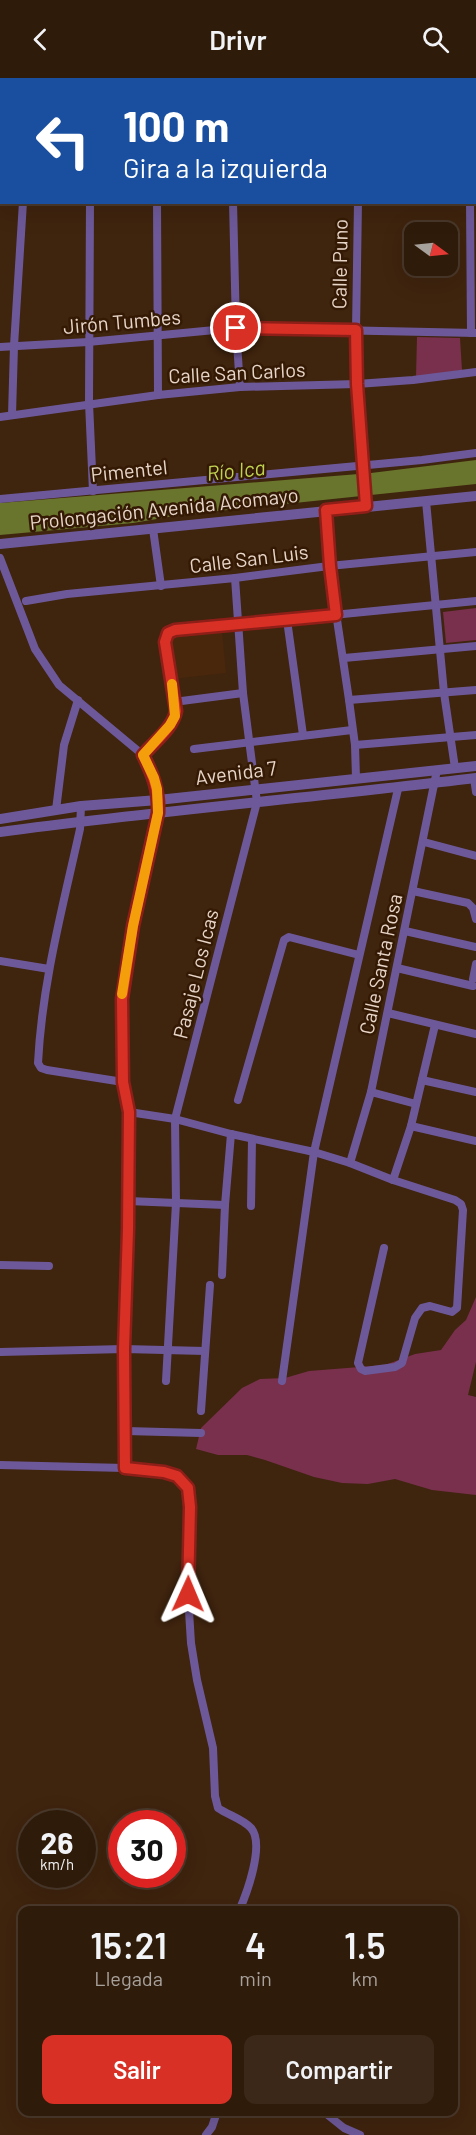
<!DOCTYPE html>
<html lang="es">
<meta charset="utf-8">
<style>
:root{--surface:#2f1b0a;--page:#3b2818;--text:#f1f3f6;--muted:#a7a19c;--line:#4a392b;--accent:#d93025}
body{margin:0;font-family:Barlow,sans-serif;background:var(--page);color:var(--text);height:100vh;display:flex;flex-direction:column;font-size:22px;white-space:nowrap}
*{box-sizing:border-box;margin:0}
p{font-size:20px;color:var(--muted)}
.icon{flex:none;width:33px;height:33px;fill:none;stroke:currentColor;stroke-width:2;stroke-linecap:round;stroke-linejoin:round}
.map{position:relative;flex:1;overflow:hidden}
.sheet{position:absolute;left:18px;top:1828px;width:440px;height:210px;display:flex;flex-direction:column;background:var(--surface);border-radius:12px;box-shadow:0 6px 24px #0002,0 0 0 2px var(--line)}
.sheet>*{flex:none}
.hud{position:absolute;left:0px;top:0px;width:477px;height:126px;box-shadow:0 6px 24px #0002,0 0 0 2px var(--line);background:#1a4fa0;color:#fff;overflow:hidden}
.needle{width:39px;rotate:105deg}
.fabs{position:absolute;left:404px;top:144px;display:grid;gap:12px}
.fabs a{display:grid;place-items:center;width:54px;height:54px;border-radius:12px;background:var(--surface);box-shadow:0 6px 24px #0002,0 0 0 2px var(--line);font-size:30px}
.speed{position:absolute;left:18px;top:1732px;display:flex;gap:12px;font-size:30px;font-weight:700;text-align:center}
.speed>*{display:grid;place-content:center;width:78px;height:78px;border-radius:50%;background:var(--surface);box-shadow:0 6px 24px #0002,0 0 0 2px var(--line);line-height:1}
.speed small{font-size:15px;font-weight:400}
.speed .limit{border:9px solid #d22;background:#fff;color:#111}
.pin{position:absolute;display:grid;place-items:center;width:51px;height:51px;color:#fff;margin:-26px;border:3px solid #fff;border-radius:50%;box-shadow:0 2px 6px #0007}
.me{position:absolute;width:66px;margin:-33px;rotate:1deg;stroke-linejoin:round;filter:drop-shadow(0 0 4px #0008)}
.turn{display:flex;align-items:center;gap:21px;height:126px;padding:0 24px;font-size:27px}
.turn .icon{width:78px;height:78px;stroke-width:2.5}
.turn b{display:block;font-size:42px;line-height:51px}
.eta{display:flex;justify-content:space-evenly;align-items:center;height:102px;text-align:center}
.eta b{font-size:36px;font-weight:600;line-height:42px}
.action{display:flex;gap:12px;margin-top:auto;padding:12px 24px}
.action a{flex:1;height:69px;border-radius:12px;background:var(--accent);color:#fff;font-size:24px;font-weight:600;line-height:69px;text-align:center}
.action a+a{background:var(--page);color:var(--text)}
header{display:flex;justify-content:space-between;align-items:center;height:78px;padding:0 24px;background:var(--surface);font-size:27px;font-weight:600}
.map>svg:first-child{display:block}
.built{fill:#49270c}
.green{fill:#78304d}
.water{fill:#69742c}
.lines{fill:none;stroke-linecap:round;stroke-linejoin:round}
.minor{stroke:#6d5999;stroke-width:8}
.tertiary{stroke:#6d5999;stroke-width:10}
.route-casing{stroke:#8d1f18;stroke-width:15}
.route{stroke:#d93025;stroke-width:10}
.slow{stroke:#f59e0b;stroke-width:10}
.labels{text-anchor:middle;stroke-width:5;stroke-linejoin:round;paint-order:stroke}
.street-label{font-size:20px;fill:#e8d6c9;stroke:#341a04}
.water-label{font-size:21px;font-style:italic;fill:#bfd252;stroke:#341a04}
</style>
<header><svg class="icon" aria-label="back" viewBox="0 0 24 24"><path d="M15 5l-7 7 7 7"/></svg>Drivr<svg class="icon" aria-label="search" viewBox="0 0 24 24"><circle cx="10" cy="10" r="6"/><path d="M15 15l6 6"/></svg></header>
<div class="map">
<svg width="476" height="2057" viewBox="0 0 476 2057">
<rect width="100%" height="100%" fill="#3f240e"/>
<path class="built" d="M222 552 226 595 173 601 168 557Z"/>
<g class="green">
<path d="M417 259 460 260 462 292 416 299Z"/>
<path d="M476 530V562L446 565 443 534Z"/>
<path d="M476 1219V1284L468 1317 476 1319V1417L432 1412 395 1401 368 1406 342 1405 314 1399 265 1382 247 1377H218L196 1371 201 1350 242 1310 260 1301 285 1300 309 1293 385 1287 415 1276 441 1272 455 1252 466 1242Z"/>
</g>
<path class="water" d="M476 382V406L180 437 133 445 0 457V425L371 395Z"/>
<g class="lines">
<g class="minor">
<path d="M90 0V2"/>
<path d="M228 0V2"/>
<path d="M45 2 68 0"/>
<path d="M361 2V0"/>
<path d="M0 5 2 4"/>
<path d="M0 104H2"/>
<path d="M90 124 89 325 93 413"/>
<path d="M157 124 158 317"/>
<path d="M233 124 236 250 240 309"/>
<path d="M358 124 356 252 357 306 366 428"/>
<path d="M470 124 471 255"/>
<path d="M0 269 88 264 236 250 476 255"/>
<path d="M12 337 14 268 23 124"/>
<path d="M0 339 158 317 240 309 357 306 413 302 476 294"/>
<path d="M0 421 422 382 476 375"/>
<path d="M426 423 444 615 455 690"/>
<path d="M326 432 329 488 349 622 355 667 356 700"/>
<path d="M153 451 161 508"/>
<path d="M0 480 35 571 59 607 143 677 155 700 157 711 158 735 133 848 121 921 123 1004 129 1034 128 1152 124 1271 125 1390"/>
<path d="M26 523 67 516 235 500 329 488 476 474"/>
<path d="M287 542 303 657"/>
<path d="M344 580 476 568"/>
<path d="M349 622 476 612"/>
<path d="M174 624 243 615"/>
<path d="M355 667 476 657"/>
<path d="M194 671 352 652"/>
<path d="M143 677 175 638 176 633 165 564V559L171 553 476 523"/>
<path d="M474 700 476 714"/>
<path d="M81 728 80 751C63 828 42 905 38 985L41 990 47 992 123 1004"/>
<path d="M56 732 64 667 78 622"/>
<path d="M424 764 476 778"/>
<path d="M413 813 468 825 473 830 476 841"/>
<path d="M405 853 476 869"/>
<path d="M0 883 49 891"/>
<path d="M397 890 473 908"/>
<path d="M473 901 476 886"/>
<path d="M388 935 476 956"/>
<path d="M422 1002 476 1014"/>
<path d="M371 1014 416 1026"/>
<path d="M238 1022 284 862 289 859 359 877"/>
<path d="M129 1034 175 1041 231 1056 314 1074 350 1085 393 1102 455 1122 461 1126 463 1132 457 1230 452 1234 430 1228 422 1230 415 1240 402 1285 395 1289 365 1293 361 1291 358 1285 384 1170"/>
<path d="M411 1048 476 1063"/>
<path d="M350 1085 371 1014 437 692"/>
<path d="M393 1102 411 1048 435 947"/>
<path d="M128 1123 225 1127"/>
<path d="M251 1128 252 1061"/>
<path d="M0 1187 49 1188"/>
<path d="M222 1197 225 1127 231 1056"/>
<path d="M0 1274 124 1271 205 1273"/>
<path d="M166 1303 176 1125 175 1041 257 724 243 615 235 500"/>
<path d="M282 1303 314 1074 398 711"/>
<path d="M201 1333 210 1207"/>
<path d="M126 1353 201 1355"/>
<path d="M0 1387 125 1390 164 1393 177 1398 188 1410 190 1429 188 1517 191 1565 197 1602 213 1670 215 1718 218 1730C228 1737 243 1741 251 1750 265 1766 247 1815 239 1833"/>
<path d="M324 2034 344 2050 360 2057"/>
<path d="M206 2057 212 2049 217 2034"/>
</g>
<g class="tertiary">
<path d="M0 466 476 418"/>
<path d="M0 741 81 728 158 722 476 688"/>
<path d="M0 754C158 733 317 719 476 700"/>
</g>
</g>
<g class="lines">
<g class="route-casing">
<path id="route" d="M188 1516 190 1429 188 1410 177 1398 164 1394 125 1390 124 1271 128 1152 129 1034 123 1004 122 921 133 848 158 735C159 712 153 697 143 677 154 664 173 650 176 633L165 564 168 555 175 552 336 537 330 488 326 432 366 428 357 306 356 252 236 250"/>
</g>
<use href="#route" class="route"/>
<path class="slow" d="M122 916 133 848 158 735 157 711 154 700 143 677 170 647 175 638 172 606"/>
</g>
<g class="labels">
<g class="street-label">
<text transform="translate(340 186) rotate(-89)" y="7">Calle Puno</text>
<text transform="translate(122 244) rotate(-5)" y="7">Jirón Tumbes</text>
<text transform="translate(237 295) rotate(-3)" y="7">Calle San Carlos</text>
<text transform="translate(129 393) rotate(-6)" y="7">Pimentel</text>
<text transform="translate(164 431) rotate(-6)" y="7">Prolongación Avenida Acomayo</text>
<text transform="translate(249 481) rotate(-7)" y="7">Calle San Luis</text>
<text transform="translate(236 695) rotate(-7)" y="7">Avenida 7</text>
<text transform="translate(381 886) rotate(-78)" y="7">Calle Santa Rosa</text>
<text transform="translate(196 896) rotate(-76)" y="7">Pasaje Los Icas</text>
</g>
<g class="water-label">
<text transform="translate(236 393) rotate(-6)" y="7">Río Ica</text>
</g>
</g>
</svg>
<div class="fabs">
<a><svg class="needle" viewBox="-14 -14 28 28"><path d="M0-13l5 13h-10z" fill="#e53935"/><path d="M0 13l5-13h-10z" fill="#a7a19c"/></svg></a>
</div>
<div class="speed"><div>26<small>km/h</small></div><div class="limit">30</div></div>
<div class="pin" style="left:236px;top:250px;background:#d93025"><svg class="icon" aria-label="arrive" viewBox="0 0 24 24"><path d="M6 21V4h12l-3 4 3 4H6"/></svg></div>
<svg class="me" style="left:188px;top:1516px" viewBox="-20 -20 40 40"><path d="M0-17L14 15 0 8-14 15z" fill="#d93025" stroke="#fff" stroke-width="4"/></svg>
<div class="hud">
<div class="turn"><svg class="icon" aria-label="left" viewBox="0 0 24 24"><path d="M17 20v-9H6M10 6l-5 5 5 5"/></svg><div><b>100 m</b>Gira a la izquierda</div></div>
</div>
<section class="sheet">
<div class="eta">
<div><b>15:21</b><p>Llegada</p></div>
<div><b>4</b><p>min</p></div>
<div><b>1.5</b><p>km</p></div>
</div>
<div class="action"><a>Salir</a><a>Compartir</a></div>
</section>
</div>
